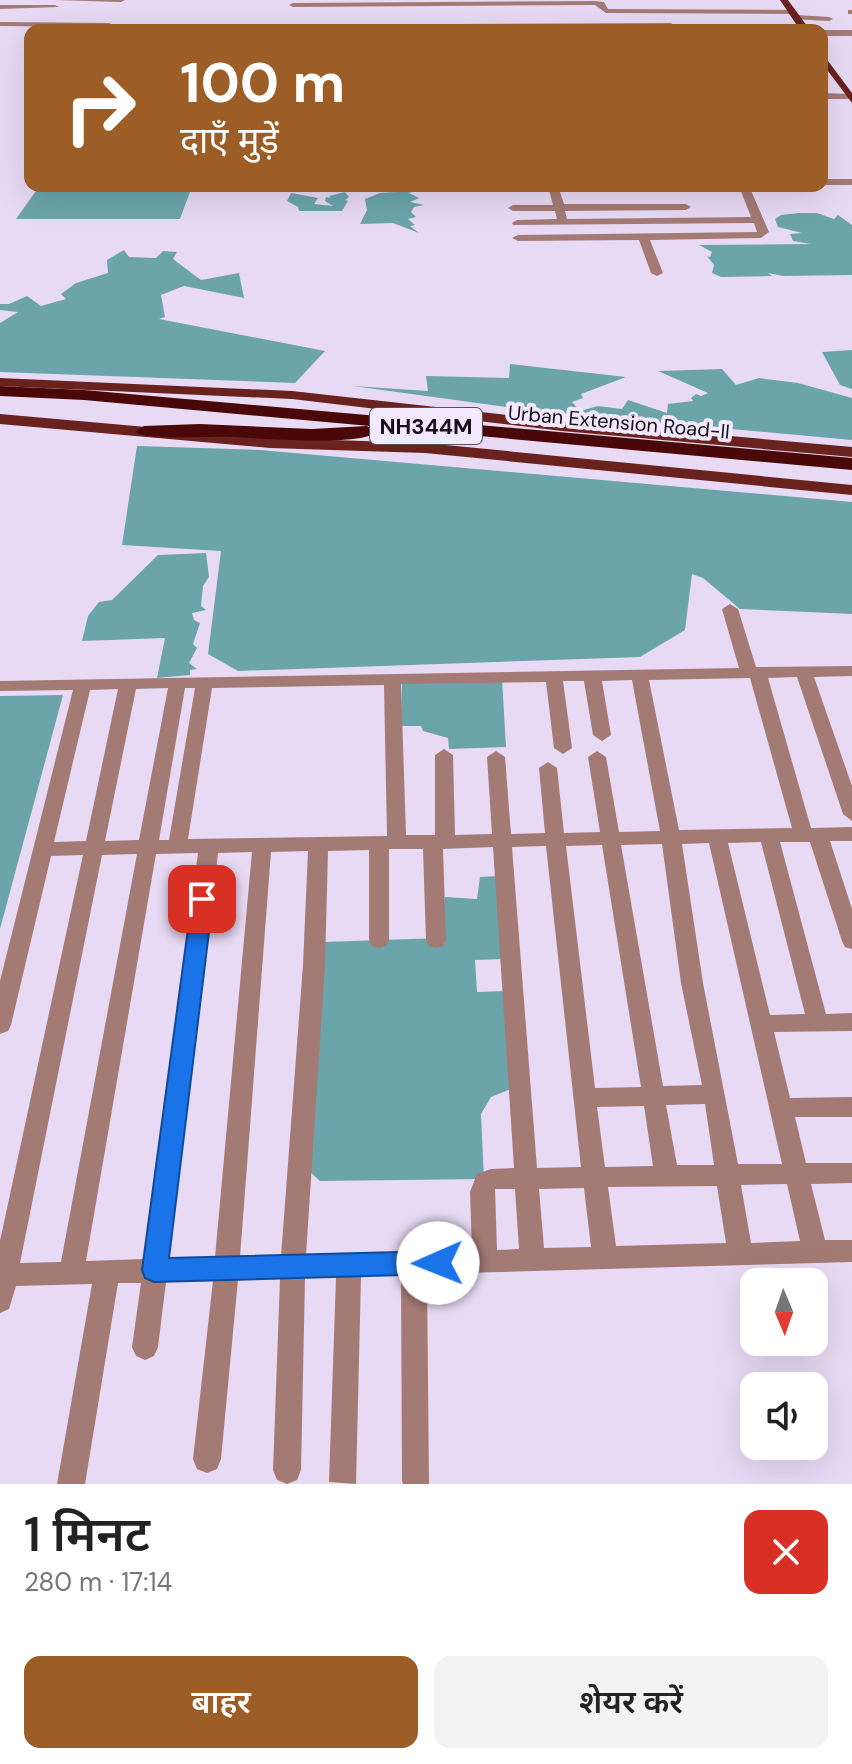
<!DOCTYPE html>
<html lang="hi">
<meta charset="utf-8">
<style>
:root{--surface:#fff;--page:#f2f2f2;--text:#222;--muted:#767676;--accent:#9d5d26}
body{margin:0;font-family:"DM Sans","Noto Sans Devanagari",sans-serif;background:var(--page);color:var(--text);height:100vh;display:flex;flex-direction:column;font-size:30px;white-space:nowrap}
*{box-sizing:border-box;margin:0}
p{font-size:26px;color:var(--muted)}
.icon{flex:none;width:44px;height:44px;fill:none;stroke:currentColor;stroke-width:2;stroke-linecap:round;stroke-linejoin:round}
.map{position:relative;height:1484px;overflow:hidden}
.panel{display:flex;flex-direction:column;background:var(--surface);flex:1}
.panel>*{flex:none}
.top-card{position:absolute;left:24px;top:24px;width:804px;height:168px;border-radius:16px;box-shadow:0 8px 32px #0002;background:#9d5d26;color:#fff;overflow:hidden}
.needle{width:52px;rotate:178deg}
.tools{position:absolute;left:740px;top:1268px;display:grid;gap:16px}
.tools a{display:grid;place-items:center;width:88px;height:88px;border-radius:16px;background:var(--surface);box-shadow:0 8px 32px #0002;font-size:40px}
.pin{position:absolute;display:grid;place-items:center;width:68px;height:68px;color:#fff;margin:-34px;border-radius:16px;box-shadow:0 4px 12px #0006}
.me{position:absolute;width:88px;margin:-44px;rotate:269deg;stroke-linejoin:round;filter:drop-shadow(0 0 6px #0008)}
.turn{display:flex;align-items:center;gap:28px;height:168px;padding:0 24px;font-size:36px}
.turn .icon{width:104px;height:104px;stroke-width:2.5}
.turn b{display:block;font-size:56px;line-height:68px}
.round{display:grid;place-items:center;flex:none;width:84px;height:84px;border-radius:16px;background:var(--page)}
.summary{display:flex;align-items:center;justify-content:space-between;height:136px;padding:0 24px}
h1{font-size:48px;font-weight:600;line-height:60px}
.primary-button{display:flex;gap:16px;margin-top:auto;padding:16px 24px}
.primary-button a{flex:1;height:92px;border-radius:16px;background:var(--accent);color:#fff;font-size:32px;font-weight:600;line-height:92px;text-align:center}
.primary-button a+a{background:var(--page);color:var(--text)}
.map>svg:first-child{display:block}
.water{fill:#6ba5ab}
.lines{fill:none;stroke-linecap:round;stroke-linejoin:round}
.minor{fill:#a47a75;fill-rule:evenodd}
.major{fill:#6a221f;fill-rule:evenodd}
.highway{fill:#4a0809;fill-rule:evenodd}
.route{fill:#1a73e8;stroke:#114b97;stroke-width:2}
.labels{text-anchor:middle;stroke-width:8;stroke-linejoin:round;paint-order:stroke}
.far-street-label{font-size:20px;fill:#140f18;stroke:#f3e9fe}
.shield{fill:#f3e9fe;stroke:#57505d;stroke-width:2}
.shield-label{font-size:22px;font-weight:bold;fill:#140f18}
</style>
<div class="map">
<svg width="852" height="1484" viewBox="0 0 852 1484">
<rect width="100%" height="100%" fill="#e8daf4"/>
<g class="water">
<path d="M399 186 414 187 412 188 415 191 409 193 419 198 410 202 424 205 414 207 411 212 416 217 408 219 415 225 410 226 419 233 393 223 360 224 367 210 365 199 380 193 396 192 394 188Z"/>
<path d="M38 188 191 189 180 219H16Z"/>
<path d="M345 192 349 197 345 200 348 201 342 211H299L298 207 287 201 291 193 318 198 314 204 333 206 325 201 326 197 331 198 329 196Z"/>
<path d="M799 213H817L834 219 838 215 852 225V275L783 276 768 273 772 276 721 277 712 273 714 265 707 256 710 257 712 252 699 245 811 244 793 241 790 234 802 233 778 227 775 219 781 215Z"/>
<path d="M124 250 129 257 156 258 163 251 177 252 173 259 201 280 239 273 244 298 184 286 161 295 165 317 159 319 325 351 295 383 0 372V323L18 312 0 310V304H9L27 296 41 306 66 299 61 294 76 283 108 273 107 260Z"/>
<path d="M852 350V389L840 385 822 352Z"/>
<path d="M510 364 626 377 581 394 583 398 572 402 580 411 598 406 622 409 628 400 667 413 668 404 693 401 691 398 696 394 701 396 708 393 658 371 722 369 736 385 759 378 798 383 852 398V440L536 411 353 386 428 391 426 376 509 378Z"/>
<path d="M137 446 260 450 852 502V614L740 609 703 578 692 574 685 630 640 657 238 671 208 654 221 551 122 545Z"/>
<path d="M206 553 209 577 203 586 201 606 206 610 192 613 194 620 200 623 193 644 197 648 189 663 197 669 190 670V675L157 678 165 638 82 641 88 616 99 602 112 600 158 555Z"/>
<path d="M502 679 506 747 449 749 448 738 423 731 421 726H401L402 681Z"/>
<path d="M63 695 0 929V696Z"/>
<path d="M498 876 504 959 475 960 477 992 506 991 513 1088 491 1097 481 1114 484 1179 320 1181 309 1171 323 942 441 938 445 897 477 899 480 877Z"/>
</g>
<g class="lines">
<g class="minor">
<path d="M54 0H125L121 2Z"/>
<path d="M595 1 604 2 608 9 793 10 797 12 793 14 606 13 595 5 293 7 289 5 293 3Z"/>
<path d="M0 5H55L59 7 0 9Z"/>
<rect x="848" y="10" width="4" height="4"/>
<path d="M796 15 829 17 833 19 829 21 793 19Z"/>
<path d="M0 22 109 23 113 25 109 27 0 26Z"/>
<path d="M672 23 669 27 256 29 252 27 256 25Z"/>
<rect x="822" y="30" width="30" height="6"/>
<path d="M822 93 850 94 852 99H822Z"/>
<rect x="822" y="179" width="30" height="6"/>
<path d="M548 186H558L564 204H686L691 207 686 210 565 211 567 219 751 217 739 186H749L769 232 761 238 650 240 663 273 657 276 651 273 639 240 518 241 512 238 518 235 757 232 754 223 513 225 512 223 517 220 557 219 555 211H513L508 208 513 205H553Z"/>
<path d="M730 604 738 609 756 667 852 666V676L814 677 852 786V821L843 814 797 677 768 678 811 828 852 827V841H830L852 909V949L845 947 842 941 810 842H780L826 1014 852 1013V1031L774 1032 790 1098 852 1097V1117H795L806 1163H852V1183L811 1184 825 1240H852V1262L427 1274 429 1484H403L402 1481 401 1275 361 1276 356 1484 329 1482 336 1277 305 1278 301 1470 297 1480 287 1484 277 1480 273 1470 280 1279 238 1280 221 1459 217 1469 207 1473 197 1469 193 1459 213 1281 166 1282 158 1347 154 1356 145 1360 136 1356 132 1347 141 1283H118L85 1484H57L92 1284 16 1286 9 1309 0 1313V1241L83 855 51 856 11 1025 8 1031 0 1034V981L73 690 0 691V681L739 668 722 609ZM750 678 792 828 679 830 649 680ZM632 680 660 831 619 832 606 757 597 751 588 757 600 832 564 833 557 768 548 762 539 768 545 833 511 834 505 757 496 751 487 757 492 834 455 835 453 755 444 749 435 755V835H406L401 684 546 682 554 748 563 754 572 748 563 681H584L593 735 602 741 611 735 602 681ZM384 685 387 836 188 839 212 688ZM168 688 139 840 105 841 136 689ZM185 688H195L169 840H159ZM118 689 86 841 54 842 90 690ZM761 842 805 1014 770 1015 728 843ZM709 843 782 1164H738L703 983 682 844ZM662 844 681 983 702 1085 663 1086 621 845ZM602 845 641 1087 595 1088 566 846ZM546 846 581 1167 537 1168 512 847ZM493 847 514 1168 491 1169 477 1174 470 1192 472 1250 306 1255 325 965 328 851 369 850V940L372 946 379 948 386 946 389 940V849H423L426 940 429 946 436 948 443 946 446 940 443 849ZM308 851 303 965 281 1256 240 1257 271 852ZM252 852 215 1257 169 1259 218 853ZM198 853 144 1259 86 1261 156 854ZM137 854 61 1262 20 1263 102 855ZM705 1104 714 1165H677L666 1105ZM644 1106 653 1166 605 1167 597 1107ZM787 1184 800 1241 751 1243 741 1185ZM717 1186 726 1243 616 1246 608 1187ZM584 1188 591 1247 544 1248 539 1189ZM495 1189H515L519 1249 497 1250Z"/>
</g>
<g class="major">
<path d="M780 0H788L810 30H800Z"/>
<path d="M822 53 852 93V103L822 63Z"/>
<path d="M0 378 292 391 562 421 852 447V457L562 431 292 399 0 386Z"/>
<path d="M0 414 270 438 425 443 852 485V495L425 453 270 448 0 424Z"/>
</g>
<g class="highway">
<path d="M0 386 84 390 852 458V470L84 400 0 396Z"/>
<path d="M200 424 312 429 367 426 376 432C361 447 256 438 231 437 213 436 144 441 135 432L144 426Z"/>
</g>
</g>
<path class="route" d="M202 892 210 894 213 899 169 1258 438 1251 447 1255 450 1263 447 1271 438 1274 154 1282 145 1278 142 1270 192 899 195 894Z"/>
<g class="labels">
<g class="far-street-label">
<text transform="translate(619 422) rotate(5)" y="7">Urban Extension Road-II</text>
</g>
<rect class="shield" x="370" y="408" width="112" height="36" rx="6"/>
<g class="shield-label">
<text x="426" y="434">NH344M</text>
</g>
</g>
</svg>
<div class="tools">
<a><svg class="needle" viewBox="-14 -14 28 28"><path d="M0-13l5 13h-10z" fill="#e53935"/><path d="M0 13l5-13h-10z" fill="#767676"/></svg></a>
<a><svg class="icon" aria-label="sound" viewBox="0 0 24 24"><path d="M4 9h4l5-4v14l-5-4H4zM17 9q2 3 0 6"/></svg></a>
</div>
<div class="pin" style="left:202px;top:899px;background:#d93025"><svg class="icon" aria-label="arrive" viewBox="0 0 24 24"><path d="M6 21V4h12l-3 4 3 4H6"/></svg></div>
<svg class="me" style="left:438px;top:1263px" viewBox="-20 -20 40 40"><circle r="19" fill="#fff"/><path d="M0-13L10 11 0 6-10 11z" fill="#1a73e8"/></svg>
<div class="top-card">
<div class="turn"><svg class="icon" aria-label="right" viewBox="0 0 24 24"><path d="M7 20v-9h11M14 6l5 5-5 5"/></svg><div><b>100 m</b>दाएँ मुड़ें</div></div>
</div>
</div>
<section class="panel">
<div class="summary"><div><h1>1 मिनट</h1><p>280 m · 17:14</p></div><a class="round" style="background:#d93025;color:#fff"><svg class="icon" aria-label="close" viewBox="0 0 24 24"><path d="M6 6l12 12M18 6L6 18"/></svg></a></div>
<div class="primary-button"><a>बाहर</a><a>शेयर करें</a></div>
</section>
